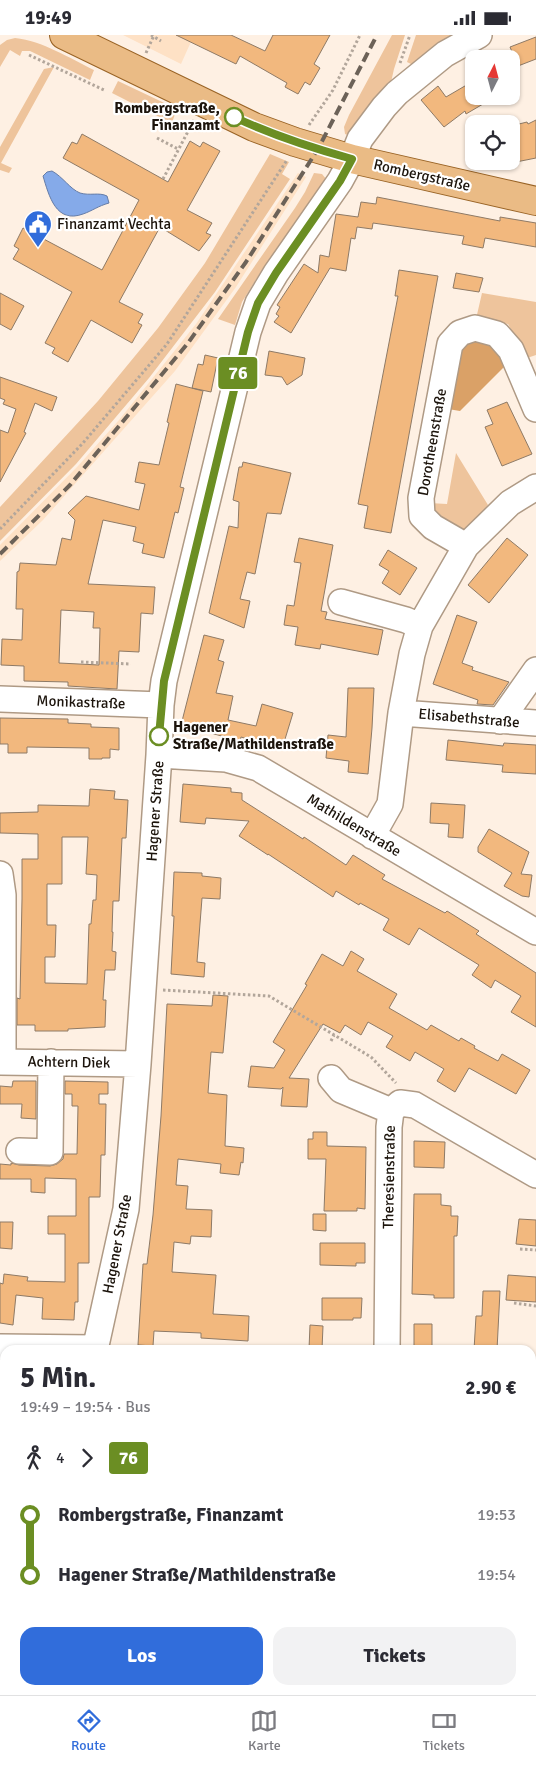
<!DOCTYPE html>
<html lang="de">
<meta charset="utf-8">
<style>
body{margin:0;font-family:Signika,sans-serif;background:#f2f2f3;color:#2b2b33;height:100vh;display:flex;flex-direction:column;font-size:19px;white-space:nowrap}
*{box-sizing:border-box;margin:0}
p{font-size:16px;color:#7c7c81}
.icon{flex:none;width:28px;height:28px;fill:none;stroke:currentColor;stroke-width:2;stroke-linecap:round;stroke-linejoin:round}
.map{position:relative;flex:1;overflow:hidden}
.sheet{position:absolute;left:0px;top:1310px;width:536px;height:350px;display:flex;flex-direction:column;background:#fff;border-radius:15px 15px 0 0;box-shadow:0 1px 4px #0004}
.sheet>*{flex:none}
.badge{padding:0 10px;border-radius:4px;font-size:18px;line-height:32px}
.needle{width:32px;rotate:6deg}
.buttons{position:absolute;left:465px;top:15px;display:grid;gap:10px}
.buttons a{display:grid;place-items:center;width:55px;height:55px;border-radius:10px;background:#fff;box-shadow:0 1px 4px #0004;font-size:25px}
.map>.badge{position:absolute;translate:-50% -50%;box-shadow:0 0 0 2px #fff}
.legs{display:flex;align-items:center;gap:8px;height:55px;padding:0 20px;font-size:16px}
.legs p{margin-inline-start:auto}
.head{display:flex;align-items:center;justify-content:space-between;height:85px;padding:0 20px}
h1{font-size:28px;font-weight:800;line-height:38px}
.action{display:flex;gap:10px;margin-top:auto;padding:10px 20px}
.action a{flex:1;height:58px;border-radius:15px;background:#316ddb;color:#fff;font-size:20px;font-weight:800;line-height:58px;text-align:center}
.action a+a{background:#f2f2f3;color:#2b2b33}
ul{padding:0 20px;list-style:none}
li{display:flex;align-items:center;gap:18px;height:60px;font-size:19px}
li i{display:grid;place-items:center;width:8px;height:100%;margin:0 6px;background:currentColor}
li i::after{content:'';width:12px;height:12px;margin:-6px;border:4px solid;border-radius:50%;background:#fff}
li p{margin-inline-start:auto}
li:first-child i{background:linear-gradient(#0000 50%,currentColor 0)}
li:last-child i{background:linear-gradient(currentColor 50%,#0000 0)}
.status{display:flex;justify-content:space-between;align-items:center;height:35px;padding:0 25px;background:#fff;direction:ltr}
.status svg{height:14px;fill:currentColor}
.menu{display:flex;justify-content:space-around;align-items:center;height:70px;border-top:1px solid #e1e1e2;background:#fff;font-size:14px;color:#7c7c81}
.menu a{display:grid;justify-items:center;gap:2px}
.menu .selected{color:#316ddb}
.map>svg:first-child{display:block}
.built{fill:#fee1c5}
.green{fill:#eec49c}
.forest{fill:#daa167}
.water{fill:#85aae9;stroke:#667da7}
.building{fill:#f2b87e;stroke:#8e7a66;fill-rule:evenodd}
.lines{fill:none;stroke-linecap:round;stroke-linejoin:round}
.minor-casing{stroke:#af9a85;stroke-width:28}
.major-casing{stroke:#996325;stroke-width:30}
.path{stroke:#b2a69b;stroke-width:3;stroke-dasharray:2.5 2.5;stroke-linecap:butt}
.minor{stroke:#fff;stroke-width:25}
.major{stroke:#eabb85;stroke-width:28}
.rail{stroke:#6c6258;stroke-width:4;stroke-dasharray:10 5;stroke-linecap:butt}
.line-1-casing{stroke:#fff;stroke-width:11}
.line-1{stroke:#6b8e23;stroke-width:8}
.stop-1-dot{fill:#fff;stroke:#6b8e23;stroke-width:2.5}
.labels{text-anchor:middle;stroke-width:4.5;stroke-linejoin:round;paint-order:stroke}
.stop-label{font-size:15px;font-weight:bold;fill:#1c140c;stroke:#fff;text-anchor:end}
.street-label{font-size:15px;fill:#1c140c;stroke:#fff}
.poi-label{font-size:15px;fill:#1c140c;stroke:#fff;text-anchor:start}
</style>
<div class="status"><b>19:49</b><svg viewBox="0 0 49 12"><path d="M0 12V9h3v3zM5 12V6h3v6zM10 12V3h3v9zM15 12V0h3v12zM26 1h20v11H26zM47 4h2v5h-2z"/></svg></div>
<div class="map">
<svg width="536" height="1660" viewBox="0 0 536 1660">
<rect width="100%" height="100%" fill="#fef0e3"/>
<path class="built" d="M123,0H194L181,29Z
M298,138L306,142L236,252L175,336L43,485L0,526V510L78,431L119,385L196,289Z"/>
<path class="green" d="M392,0H405L394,34L389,56L353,102L345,99L344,92L349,80Z
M416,0H453L415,31L407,27Z
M15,3C43,6 69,23 94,35L90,45L30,16H22L20,21L10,15L0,32V10L7,5Z
M54,32L1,128L12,133L9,138L0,135V112L44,34Z
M118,46L177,74L171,90L162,96L167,86L112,58Z
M270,119L289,127L282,139L290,144L215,257L149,343L76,429L0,506V472L98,366L158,293L205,228Z
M314,138L322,139L327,145L262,235L242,267L235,290L218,284L295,173L305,157Z
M482,258L536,267V320L527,323L508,289L476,284Z
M456,418L488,470L462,499L432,482L429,468L447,469Z"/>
<path class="forest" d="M482,306L498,315L504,332L460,376L448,374L459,321L466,308Z"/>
<path class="water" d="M52,136C63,142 70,154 80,158C90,161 99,157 107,161L109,168C98,171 92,176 83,179C56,189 49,161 43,141L47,137Z"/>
<path class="building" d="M176,0H231L265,16L273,0H330L314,29L320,33L310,50L305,47L298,59L285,52L287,48L240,21L236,29Z
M536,2V24L518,31L510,12Z
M470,48L474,54V61H478L483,69L466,79L465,76L444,92L421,65L438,51L446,62Z
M536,85V123L511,128V91L527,87L528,89Z
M82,99L168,147L190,106L200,112L203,107L220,116L187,175L212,188L206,198L211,200L199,216L160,192L119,267L143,279L138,288L142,290L132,308L91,285L68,327L52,318L55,313L45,308L72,257L13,224L19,214L14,211L23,193L102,235L139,165L63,123L72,107L77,109Z
M377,162L500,186V182L536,188V212L485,203L483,213L462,209L464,201L373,188L372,194L357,192L355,204L351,203L346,236L330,233L291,298L274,287L279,281L276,279L280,272L277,270L304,229L318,238L320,220L329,222L336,179L358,182L361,167L376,169Z
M399,235L438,241L391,498L364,493L368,471L358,469L398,261H395Z
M456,238L483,243L479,257L453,253Z
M0,258L24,271L11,295L0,289Z
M269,316L305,323L302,340L287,350L282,342L265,340Z
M205,320L218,323L211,357L192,353L198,329L203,330Z
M0,342L57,362L52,376L35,368L24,397L26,398L0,447V395L8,398L16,374L3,369L5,365L0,363Z
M176,349L203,356L180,452L184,453L178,478L175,477L164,523L142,518L144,509L133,506L136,492L103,485L88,549L155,552L153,579L141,578L139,617L119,616L117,654L68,651V647L24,646V631L1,630L2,604L22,605L23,574H16L17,537L19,536L20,528L56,530L62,503L71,505L75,485L68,478L86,461L139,475L145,449L135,447L139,427L159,430L169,388L167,387ZM61,575L94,577L93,593H100L99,630L59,628Z
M507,367L532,419L502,431L485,392L493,389L487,375Z
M243,427L291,438L281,479L267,478L255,539L247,537L240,564L250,566L244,593L209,578L229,491L238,493L239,467L233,465L239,432H242Z
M299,503L333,510L321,576L327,577L325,584L383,595L378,620L321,609L320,614L295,610L298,592L284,590L287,570L294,571L301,528L294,527Z
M507,503L528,520L489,568L468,550Z
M388,515L417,533L400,560L382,548L389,536L379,530Z
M457,580L477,587L462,628L473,632L472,635L509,647L493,670L477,669L478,665L433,649Z
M204,600L224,605L218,625L224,627L216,658L233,661L228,685L256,691L262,669L293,678L282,714L241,702L240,706L181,690Z
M348,653H374L372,693L368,739L348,737L349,726L326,723L328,700L346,702Z
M0,683L68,684V688L91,689V692L119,693V715L110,714V723H102V724H89V713L27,712V718H8V709H0Z
M448,705L503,711L504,708L536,710V739L502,737L503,730L446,725Z
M183,749L231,753V757L242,758V765L303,804L304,802L346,830L353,820L385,840L382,844L445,878L447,876L479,896L476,899L536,938V992L511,977L521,961L495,945L491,953L472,940L479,930L419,893L409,910L383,895L389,884L360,868L359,870L336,856L333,862L268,819V820L239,801L249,786L206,783L205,789L180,787Z
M90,754L115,756L114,764L128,765L126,803H122L119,866H113L112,897H113L112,916L116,917L115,935H105L103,965H106L105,992L68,994V996H35V990H17V963L20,964L22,864V824H38V799L0,798V778L38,777V770L89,771ZM62,802H88L86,839L97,840L96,865H93L91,889H89L87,949L45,948V922H55L56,890H47V849H62Z
M431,768L465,770L463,803L448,802L449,789L430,788Z
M489,794L529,817L521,839L532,840L529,862L522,861L504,851L512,838L478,817V812Z
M174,837L202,838V841L221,843L220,864L202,863L197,927L205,928L204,942L171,939L174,881H172Z
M351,916L364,924L357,936L397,959L389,973L427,995L431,990L459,1006L461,1003L475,1011L474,1013L498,1026L502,1019L530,1035L516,1059L469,1033L455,1057L437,1046L444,1034L415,1017L410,1026L386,1012L393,1001L368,987L361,1000L345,990L340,998L323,989L289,1043L309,1044L307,1072L281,1071L283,1052L281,1054L248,1052L251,1031L274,1033L285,1015L273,1007L307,950L305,949L322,919L343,931Z
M213,960L228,961L223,1018L211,1017L208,1058L227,1060L225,1111L244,1113L243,1128L241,1127L239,1140L220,1138L221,1129L178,1124L176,1150L188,1151L186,1174L212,1175L211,1202L191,1201L190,1209L174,1207L172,1237L216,1240L213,1279L249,1281L248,1306L201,1303V1298L154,1296L153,1311L138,1310L143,1229H147L153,1180L161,1081L167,969L212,971Z
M13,1046H36V1084L21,1083L22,1069H0V1051L12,1052Z
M65,1046L108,1047V1059H99V1069H106L105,1120H101L100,1162H89V1228H78V1267H75L74,1285L42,1284L43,1263L16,1260L13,1290L0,1288V1248L3,1249L4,1239L28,1242L27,1246L65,1247V1199H48V1181H76V1144L45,1143V1158L31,1157V1144H0V1129L11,1130V1128L19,1130L50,1131L57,1129L63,1124L64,1119H77L78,1071H72V1059H65Z
M313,1097H327V1111L366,1112L365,1174L357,1173V1176H324L326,1124H308V1104H313Z
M414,1106L445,1107L444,1133L414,1132Z
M414,1159H441V1170L451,1171V1181H458L457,1201H454V1263H434V1260L412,1259Z
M313,1179H326V1196L313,1195Z
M519,1184L536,1185V1211L516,1209Z
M0,1187H13L12,1214L0,1213Z
M320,1208H365V1228H356V1231L320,1230Z
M508,1240L536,1242V1267L506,1265Z
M483,1256H500L497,1315H474L476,1281H482Z
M322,1263H362L361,1283H353V1285H322Z
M414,1289H432V1312L414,1311Z
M310,1290L323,1291L322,1314H309Z"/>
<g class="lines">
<g class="minor-casing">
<path id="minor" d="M466,511L433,492L422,481L421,463L450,309L460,298L475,293L497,299L511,315L536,374
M341,567L406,585L420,591
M0,664L161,670
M401,678L536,688
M500,686L536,635
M159,720L226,724L258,733L536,897
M372,801L390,769L401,678L412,619L420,591L466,511L510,468L536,452
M0,839L3,860V1027
M0,1027L138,1029
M331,1043L341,1055L391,1076
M19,1116L50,1117L51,1027
M0,1312L95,1313
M95,1315L126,1174L138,1029L159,720L161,670L164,646L248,297L258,268L276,238L340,146L352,124L360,104L384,72L397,58L445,19L479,0
M387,1315L389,1092L391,1076L400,1068L415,1070L536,1140
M531,1417L536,1416
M0,1451L5,1450
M531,1596H536
M60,1660V1655
M439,1660L440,1655"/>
</g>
<g class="major-casing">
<path id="major" d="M64,0L254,92L295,107L352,124L536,166"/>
</g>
<path class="path" d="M151,0L161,6
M146,18L154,0
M29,20L104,55
M400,28L410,0
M309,90L333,55L360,0
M157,103L178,114
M163,144L194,85
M0,494L83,408L167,309L287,125
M81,627L131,629
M163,955L269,961L371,1022L396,1048
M331,1006L334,1000
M520,1214L536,1215
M514,1268L536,1271
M235,1655L248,1660L249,1655"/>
<use href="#minor" class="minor"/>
<use href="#major" class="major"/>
<path class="rail" d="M0,519L70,450L188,308L246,227L318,114L377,0"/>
</g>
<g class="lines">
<g class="line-1-casing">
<path id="line-1" d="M159,701L164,646L248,297L258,268L276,238L340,146L352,124C312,113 272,100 234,82"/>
</g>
<use href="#line-1" class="line-1"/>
</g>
<defs>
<g id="civic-pin" transform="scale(1.4375)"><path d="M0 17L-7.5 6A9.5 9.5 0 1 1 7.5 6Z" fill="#316ddb" stroke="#fff"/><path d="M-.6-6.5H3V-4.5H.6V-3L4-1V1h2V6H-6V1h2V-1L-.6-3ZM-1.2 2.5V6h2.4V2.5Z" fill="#fff"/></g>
</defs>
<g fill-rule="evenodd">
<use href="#civic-pin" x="38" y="189"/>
</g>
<g class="stop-1-dot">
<circle cx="234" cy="82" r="9"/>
<circle cx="159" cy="701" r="9"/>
</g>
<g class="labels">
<g class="stop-label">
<text x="220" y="78">Rombergstraße,<tspan x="220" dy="17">Finanzamt</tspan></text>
<text x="173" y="697" text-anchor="start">Hagener<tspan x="173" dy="17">Straße/Mathildenstraße</tspan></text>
</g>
<g class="street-label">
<text transform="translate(422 140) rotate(13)" y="5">Rombergstraße</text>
<text transform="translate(432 407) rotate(-80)" y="5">Dorotheenstraße</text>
<text transform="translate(81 667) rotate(2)" y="5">Monikastraße</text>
<text transform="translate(469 683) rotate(5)" y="5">Elisabethstraße</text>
<text transform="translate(155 776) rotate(-86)" y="5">Hagener Straße</text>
<text transform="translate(354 790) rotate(31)" y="5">Mathildenstraße</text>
<text transform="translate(69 1027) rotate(1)" y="5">Achtern Diek</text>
<text transform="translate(389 1142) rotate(-89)" y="5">Theresienstraße</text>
<text transform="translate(117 1209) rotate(-79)" y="5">Hagener Straße</text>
</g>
<g class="poi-label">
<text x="57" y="194">Finanzamt Vechta</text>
</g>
</g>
</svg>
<div class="buttons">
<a><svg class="needle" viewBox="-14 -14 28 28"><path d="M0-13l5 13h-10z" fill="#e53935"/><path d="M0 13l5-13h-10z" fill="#7c7c81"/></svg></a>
<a><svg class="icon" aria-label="locate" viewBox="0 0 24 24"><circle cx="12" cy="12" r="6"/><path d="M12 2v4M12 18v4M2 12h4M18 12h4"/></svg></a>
</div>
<b class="badge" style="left:238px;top:338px;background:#6b8e23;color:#fff">76</b>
<section class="sheet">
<div class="head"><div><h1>5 Min.</h1><p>19:49 – 19:54 · Bus</p></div><b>2.90 €</b></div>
<div class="legs"><svg class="icon" aria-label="walk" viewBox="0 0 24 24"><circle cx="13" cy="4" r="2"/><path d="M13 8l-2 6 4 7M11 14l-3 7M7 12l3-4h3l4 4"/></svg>4<svg class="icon" aria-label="forward" viewBox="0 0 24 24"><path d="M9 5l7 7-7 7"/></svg><b class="badge" style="background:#6b8e23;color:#fff">76</b></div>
<ul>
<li><i style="color:#6b8e23"></i><b>Rombergstraße, Finanzamt</b><p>19:53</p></li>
<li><i style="color:#6b8e23"></i><b>Hagener Straße/Mathildenstraße</b><p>19:54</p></li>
</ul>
<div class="action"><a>Los</a><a>Tickets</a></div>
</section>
</div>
<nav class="menu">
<a class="selected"><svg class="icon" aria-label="directions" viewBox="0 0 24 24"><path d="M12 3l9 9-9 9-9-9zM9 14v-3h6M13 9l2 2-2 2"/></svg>Route</a>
<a><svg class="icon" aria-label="map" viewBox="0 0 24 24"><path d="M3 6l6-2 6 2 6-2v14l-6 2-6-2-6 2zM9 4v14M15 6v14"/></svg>Karte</a>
<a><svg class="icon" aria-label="tickets" viewBox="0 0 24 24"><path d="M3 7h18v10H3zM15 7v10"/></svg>Tickets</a>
</nav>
